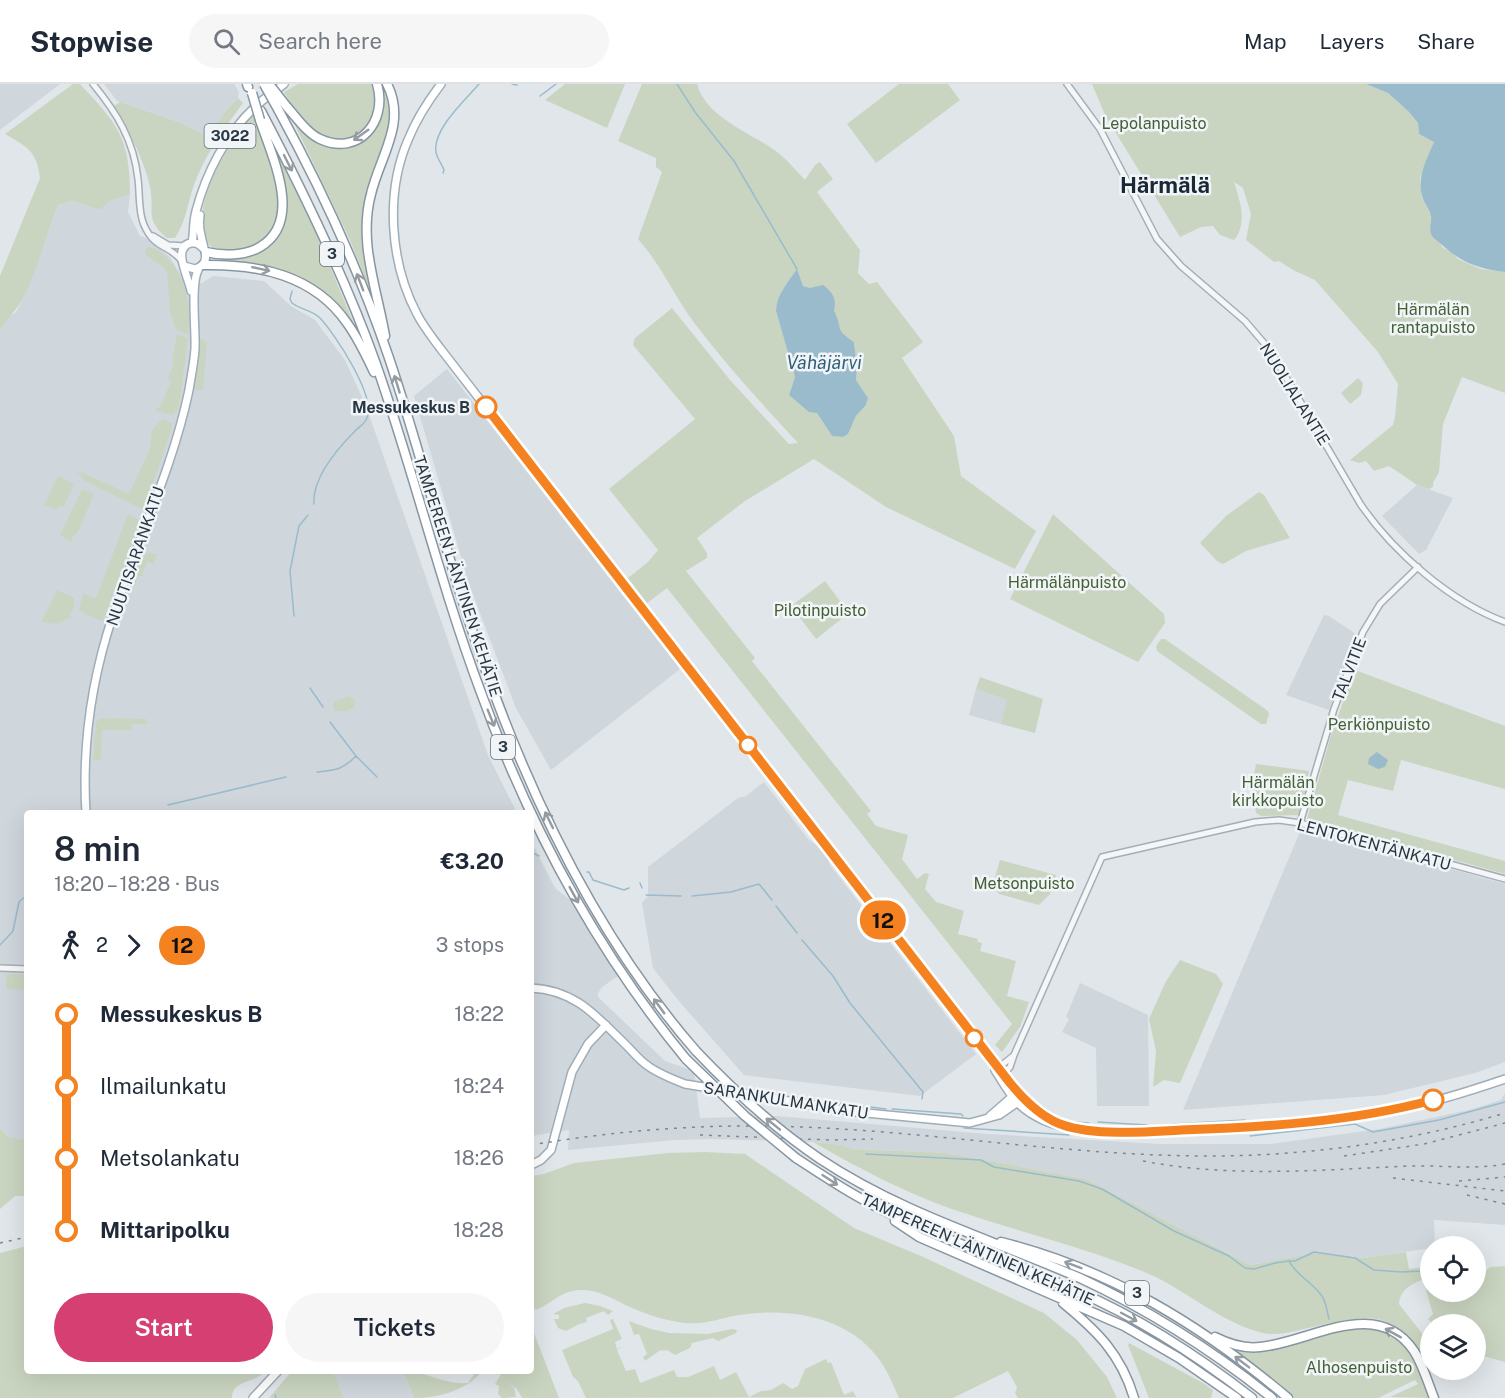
<!DOCTYPE html>
<meta charset="utf-8">
<style>
body{margin:0;font-family:"Public Sans",sans-serif;background:#f6f6f7;color:#1f2937;height:100vh;display:flex;flex-direction:column;font-size:22px;white-space:nowrap}
*{box-sizing:border-box;margin:0}
p{font-size:20px;color:#747a83}
.icon{flex:none;width:33px;height:33px;fill:none;stroke:currentColor;stroke-width:2;stroke-linecap:round;stroke-linejoin:round}
.map{position:relative;flex:1;overflow:hidden}
.sheet{position:absolute;left:24px;top:726px;width:510px;height:564px;display:flex;flex-direction:column;background:#fff;border-radius:6px;box-shadow:0 6px 24px #0002}
.sheet>*{flex:none}
.badge{padding:0 12px;border-radius:20px;font-size:21px;line-height:39px}
.buttons{position:absolute;left:1420px;top:1152px;display:grid;gap:12px}
.buttons a{display:grid;place-items:center;width:66px;height:66px;border-radius:50%;background:#fff;box-shadow:0 6px 24px #0002;font-size:30px}
.map>.badge{position:absolute;translate:-50% -50%;box-shadow:0 0 0 3px #fff}
.legs{display:flex;align-items:center;gap:9px;height:66px;padding:0 30px;font-size:20px}
.legs p{margin-inline-start:auto}
.overview{display:flex;align-items:center;justify-content:space-between;height:102px;padding:0 30px}
h1{font-size:33px;font-weight:600;line-height:45px}
.primary-button{display:flex;gap:12px;margin-top:auto;padding:12px 30px}
.primary-button a{flex:1;height:69px;border-radius:36px;background:#d63f71;color:#fff;font-size:24px;font-weight:600;line-height:69px;text-align:center}
.primary-button a+a{background:#f6f6f7;color:#1f2937}
ul{padding:0 30px;list-style:none}
li{display:flex;align-items:center;gap:21px;height:72px;font-size:22px}
li i{display:grid;place-items:center;width:9px;height:100%;margin:0 8px;background:currentColor}
li i::after{content:'';width:15px;height:15px;margin:-8px;border:4px solid;border-radius:50%;background:#fff}
li p{margin-inline-start:auto}
li:first-child i{background:linear-gradient(#0000 50%,currentColor 0)}
li:last-child i{background:linear-gradient(currentColor 50%,#0000 0)}
header{display:flex;align-items:center;gap:36px;box-sizing:border-box;height:84px;padding:0 30px;background:#fff;border-bottom:2px solid #e0e1e3}
header strong{font-size:28px}
nav{display:flex;gap:33px;margin-inline-start:auto;font-size:21px}
.search{width:420px;height:54px;background:#f6f6f7;display:flex;align-items:center;gap:15px;box-sizing:border-box;padding:0 21px;border-radius:33px;color:#747a83;font-size:22px}
.map>svg:first-child{display:block}
.built{fill:#cfd6dc}
.green{fill:#cad5c1;fill-rule:evenodd}
.water{fill:#9abbcc}
.lines{fill:none;stroke-linecap:round;stroke-linejoin:round}
.stream{stroke:#9abbcc;stroke-width:1.5}
.minor-casing{stroke:#a6aeb5;stroke-width:8}
.major-casing{stroke:#9fadb7;stroke-width:10}
.highway-casing{stroke:#8796a2;stroke-width:11}
.minor{stroke:#f4f6f8;stroke-width:5}
.major{stroke:#fff;stroke-width:7}
.highway{stroke:#fff;stroke-width:8}
.rail{stroke:#798995;stroke-width:1.5;stroke-dasharray:3 6;stroke-linecap:butt}
.highway-bridge-casing{stroke:#8796a2;stroke-width:11;stroke-linecap:butt}
.highway-bridge{stroke:#fff;stroke-width:8}
.oneway{stroke:#949ba1}
.line-1-casing{stroke:#fff;stroke-width:14}
.line-1{stroke:#f58220;stroke-width:9}
.stop-1-dot{fill:#fff;stroke:#f58220;stroke-width:3}
.labels{text-anchor:middle;stroke-width:5;stroke-linejoin:round;paint-order:stroke}
.shield{fill:#f1f5f8;stroke:#647079;stroke-width:1.5}
.shield-label{font-size:15px;font-weight:bold;fill:#283743}
.park-label{font-size:16px;fill:#446035;stroke:#f1f5f8}
.street-label{font-size:16px;fill:#283743;stroke:#f1f5f8}
.stop-label{font-size:16px;font-weight:bold;fill:#283743;stroke:#f1f5f8;text-anchor:end}
.water-label{font-size:18px;font-style:italic;fill:#305e79;stroke:#f1f5f8}
.district-label{font-size:22px;font-weight:bold;fill:#1a2734;stroke:#f1f5f8}
</style>
<header>
<strong>Stopwise</strong>
<div class="search"><svg class="icon" aria-label="search" viewBox="0 0 24 24"><circle cx="10" cy="10" r="6"/><path d="M15 15l6 6"/></svg>Search here</div>
<nav><a>Map</a><a>Layers</a><a>Share</a></nav>
</header>
<div class="map">
<svg width="1505" height="1314" viewBox="0 0 1505 1314">
<rect width="100%" height="100%" fill="#e1e6ea"/>
<path class="built" d="M0,0H60L0,46Z
M104,0H234L239,8L238,14L227,25L210,54L176,37L117,17Z
M130,110L128,128L140,152L146,154L170,173L183,195L202,199L213,192L264,197L291,222L315,236L345,276L366,322L488,671L517,729H27V1056L9,1053L0,1044V247L6,235L16,228L25,211L58,121L72,117L100,126L110,117Z
M447,285L680,585L551,686L516,624L469,500L414,312Z
M1417,401L1453,414L1426,466L1419,470L1382,432Z
M1324,531L1329,532L1356,550L1345,585L1329,626L1286,611Z
M976,605L1008,616L1001,640L969,631Z
M764,698L808,755L826,768L830,781L976,970L920,1012L744,991L678,916L653,884L642,819L648,812V783L738,714L746,712Z
M1302,743L1505,800V978L1475,989L1384,1011L1183,1026Z
M531,757L555,804L569,815L618,892L602,903L598,909V913L665,977L694,987L700,1034L777,1032L987,1050L1160,1060H1271L1379,1045L1469,1026L1501,1016L1505,1009V1141L1434,1136L1435,1162H1431V1164L1364,1174L1320,1168L1250,1181L1086,1095L946,1069L852,1065L843,1061L813,1058L711,1055L675,1056L568,1066L569,1046L531,1052Z
M1080,899L1148,931L1149,1022H1097L1096,964L1062,948L1069,935L1066,933Z
M333,1287H403L414,1314H344Z"/>
<path class="green" d="M73,0H80C117,40 130,53 130,110L110,117L100,126L72,117L58,121C46,151 38,184 24,213C17,226 7,234 0,247V192L40,94C37,67 27,63 5,50Z
M298,0H372C389,36 350,70 315,48C301,39 292,22 284,8Z
M379,0H384L388,11L391,32L388,49L366,112L362,142L364,174L378,227L350,156L293,37C303,46 314,56 327,61C350,70 379,51 384,27C385,20 382,7 379,0Z
M565,0H625L607,44L545,16Z
M642,0H697C708,37 755,49 782,72C790,79 797,88 805,96L815,81L820,78L833,95L817,108L860,166L858,189L869,200L877,198L923,258L902,274L954,352L961,392L1036,447L1015,485L886,423L814,375L745,417L697,454L707,469V474L686,487L755,574L752,577L871,727L867,730L876,742L908,751L902,775L917,795L925,789L929,790L925,805L936,818L964,827L958,850L978,855L977,858L982,859L980,867L1016,877L1007,912L1029,918L1020,943L1002,968L995,961L1012,940L667,504L647,519L628,494L648,478L658,466L609,405L695,335L633,261L635,254L672,224L730,296L789,360L798,359C763,321 727,282 695,240C674,212 662,182 638,155L662,88L656,83V74L618,57ZM797,186L803,202L810,204L835,220L834,227C837,234 837,242 840,248C843,253 850,255 854,258L857,284L856,296L868,314L866,321L856,332L848,350L843,353L832,352L817,329L789,311L795,293L776,227C776,211 788,197 797,186Z
M899,0H948L960,16L876,79L847,40Z
M1092,0H1366L1388,9L1409,28L1418,39L1419,50L1435,58L1420,94L1422,114L1431,131L1440,158L1443,164L1451,167L1458,175L1481,185L1505,188V309L1462,293L1443,340L1439,388L1433,399V403L1429,405L1417,401L1389,382L1374,387L1366,377L1359,379L1350,376L1393,341L1395,333L1398,300L1378,268L1315,196L1293,186L1279,177L1274,178L1246,156L1251,130L1243,104L1234,98C1240,117 1248,139 1234,156L1220,151L1213,142L1201,143L1180,153L1106,33Z
M238,14L243,19C224,45 205,70 194,101C187,120 187,136 175,154H167C144,135 155,128 150,103C146,81 127,41 114,22L120,18L176,37L209,53L227,25Z
M253,31C267,63 303,149 251,164C239,167 225,166 214,165C179,137 229,55 253,31Z
M269,53L314,144L356,245C322,196 285,185 229,177V173L258,168L283,137Z
M147,163C170,165 185,197 188,217C190,228 189,240 188,251L176,245L170,227L167,188C162,179 151,178 145,169Z
M177,250L188,255L180,316L178,326L172,331L156,327L155,324H160L171,297L168,295L174,279L172,278Z
M200,255L207,258L203,306H195L194,301Z
M1358,294L1363,299L1361,311L1350,320L1341,309Z
M162,335L172,339V344L144,426L85,397L76,386L129,410L150,365L152,346Z
M58,392L74,400L64,422H60L56,426L44,421Z
M82,405L94,410L78,448L73,452L71,458L60,451Z
M1259,408L1264,411L1290,454L1246,467L1223,480L1217,477L1200,459L1226,432Z
M128,430L139,436L140,438L103,537L85,530L79,525L83,510L96,514Z
M1053,430L1164,530L1165,539L1138,578L1010,515Z
M147,469L157,470L154,480L147,478L142,492H138L135,502L131,501C131,491 136,474 147,469Z
M825,497L849,529L816,555L791,522Z
M57,506L74,514V523L70,530L71,533L57,540L41,538Z
M1161,555H1165L1268,627L1269,630L1266,640H1261L1157,567L1156,562Z
M1355,586L1505,642V705L1401,676L1393,707L1348,696L1338,731L1505,777V790L1307,735L1332,648Z
M980,593L1043,615L1035,649L1001,640L1007,616L976,605Z
M349,612L354,615L355,623L346,627H334L333,618Z
M109,634L146,635L148,640H132V646H102L101,675L93,677L96,638L99,635Z
M1256,680L1309,687L1301,727L1298,731L1261,732L1256,729L1252,702Z
M1000,776L1056,791L1050,810L1039,821L999,810L993,800Z
M1180,876L1216,890L1223,900L1180,999L1164,996L1153,1003L1156,967L1149,935L1165,899Z
M6,890L27,891V906L6,905Z
M0,1044L9,1053L27,1056V1112H15L0,1125Z
M813,1058L843,1061L852,1065L946,1069L1086,1095L1250,1181L1320,1168L1364,1174L1406,1168L1409,1185L1431,1182V1193C1416,1198 1400,1203 1399,1220L1431,1261V1285L1428,1286C1395,1218 1367,1232 1304,1245C1292,1248 1275,1252 1263,1249C1218,1238 1185,1204 1142,1187C1086,1164 1027,1150 970,1131C915,1114 863,1087 813,1058Z
M705,1068L745,1070L854,1144L921,1172L1044,1229L1077,1256L1107,1293L1117,1314H1018L1015,1309L1017,1303L1008,1287L953,1314H899C894,1303 889,1291 883,1281C853,1233 791,1223 739,1231C721,1234 704,1241 685,1239C667,1237 648,1231 632,1224C612,1215 595,1202 572,1207C558,1210 548,1222 535,1226L531,1212V1092L544,1090L574,1079L668,1069Z
M27,1162V1287H262V1290C252,1299 232,1297 232,1314H0V1169Z
M1505,1182V1278L1476,1270V1240H1433L1428,1235L1433,1230L1426,1206L1430,1202L1431,1208H1476V1192H1480L1490,1183Z
M585,1219L600,1222L613,1227L608,1231L604,1227L586,1234L587,1238L579,1240L566,1247L558,1244L554,1235H551H559V1231L553,1230L564,1224Z
M613,1235L622,1255L615,1258L617,1265L625,1262L617,1266L626,1287L635,1285L640,1299L674,1286L677,1293H688L714,1282L720,1296L736,1288L749,1313L761,1307L771,1306L783,1299L792,1305L798,1302L805,1285L826,1275L828,1279L831,1278L844,1311L853,1307L856,1313L586,1314L578,1297L573,1293L562,1266L613,1245L610,1236Z
M629,1237L651,1245L669,1249L708,1250L732,1245L737,1246L736,1249L718,1257L713,1254L692,1259L690,1264L675,1271L667,1266L659,1267L645,1277L643,1273L647,1270L639,1250L634,1251Z
M1349,1243C1357,1243 1366,1243 1373,1244C1409,1250 1419,1285 1430,1314L1390,1313L1418,1300L1415,1296L1378,1314H1295L1227,1261L1245,1266Z
M534,1249L559,1314H522C519,1308 516,1302 509,1300L514,1303L516,1313L502,1314L498,1310L499,1302L495,1300L503,1287H531V1252Z
M1129,1259L1203,1299L1213,1306L1211,1314H1149L1128,1261Z
M292,1287H333L344,1314H269Z
M403,1287C424,1287 445,1301 468,1299L476,1287H482C467,1307 437,1314 414,1314Z"/>
<path class="water" d="M1366,0H1505V188C1477,185 1459,177 1440,159C1437,156 1433,155 1431,150C1429,144 1432,137 1431,132C1430,126 1425,121 1423,115C1416,94 1426,77 1434,58L1419,50L1418,39L1409,28L1388,9Z
M797,185L803,202L810,204L823,201C833,208 837,216 834,227C844,246 833,244 854,258L857,284L856,296L868,314L866,321L856,332L848,350L843,353L832,352L817,329L809,328L789,311L795,293L776,227C776,211 788,198 797,185Z
M1377,668L1388,676L1385,683L1378,685L1368,680L1369,674Z"/>
<g class="lines">
<path class="stream" d="M512,0L517,1
M677,0L695,28L734,77L797,185
M540,12L556,0
M443,89L444,86C442,80 437,75 436,68C432,46 466,15 479,0
M292,207L290,215L292,219C301,226 312,226 320,234C335,250 379,316 366,336C364,340 359,343 356,346C338,364 312,394 314,420
M294,532L290,487L299,442L308,431
M310,604L323,623
M330,638L356,672L377,693
M317,688C336,686 342,686 356,672
M168,721L286,693
M531,768L539,772
M587,788H589L593,796L624,806L629,804
M640,799L642,804
M646,811L681,812
M692,812L731,808L759,800L772,816
M776,822L797,849
M802,856L833,892L850,919L923,1008L922,1015
M0,861L13,847L19,818L27,811
M749,1005L772,1008
M831,1018L886,1025
M892,1025L961,1030L963,1032
M1074,1038L1089,1039
M1098,1038L1147,1041
M1173,1040L1245,1036
M964,1044L1069,1051
M1250,1052L1355,1040L1373,1048L1439,1036L1505,1018
M866,1070L981,1076L994,1083L1079,1097L1102,1105L1174,1147L1229,1172L1245,1184L1254,1185L1275,1179L1289,1177C1296,1191 1312,1198 1322,1212C1326,1218 1327,1227 1329,1235
M1289,1177H1295L1314,1168L1355,1174L1374,1186L1402,1188L1422,1187
M275,1311L276,1314"/>
<g class="minor-casing">
<path id="minor" d="M93,0C117,29 134,57 138,95C140,110 138,128 144,141C155,166 168,160 181,176
M1067,0L1100,45L1157,155L1181,182L1245,237L1270,266L1361,421C1394,469 1451,518 1505,538
M153,152L168,161L185,162
M1300,739L1334,625L1363,548L1380,520L1418,483
M0,884L27,885
M997,985L1013,972
M1001,993L1010,983L1014,971L1102,773L1255,738L1279,736L1300,739L1505,795"/>
</g>
<g class="major-casing">
<path id="major" d="M441,0C428,17 416,36 408,56C385,109 390,179 417,230C423,242 432,253 440,264L1010,999L1022,1014L1060,1040
M192,159C194,149 193,137 196,127C206,89 226,50 255,23C264,14 274,8 284,0
M184,182L195,185C213,179 203,165 201,151C199,144 199,138 200,131
M191,207C189,194 171,163 191,159C197,158 200,161 204,165
M86,729C82,663 92,594 113,531C138,456 173,383 189,306C191,293 194,279 195,265C196,246 190,198 199,184
M531,904C576,906 597,933 627,962C634,969 640,977 648,982C659,990 672,995 685,1000L856,1028L970,1039L999,1031L1018,1018
M995,986C1011,1011 1016,1024 1045,1037C1081,1052 1142,1048 1181,1046C1253,1043 1324,1039 1395,1026C1432,1019 1470,1007 1505,995
M990,1032L1013,1012
M531,1081L541,1076L551,1066L572,988L588,960L606,941
M253,1314L278,1287"/>
</g>
<g class="highway-casing">
<path id="highway" d="M247,0L248,3
M287,23C297,34 307,49 320,55C359,73 388,37 377,0
M261,27C304,109 345,193 376,280C414,388 440,499 480,606C528,739 596,866 686,975
M279,27C322,106 360,188 389,274C420,366 443,460 474,552C523,699 594,850 696,967
M206,168C222,172 245,172 260,163C304,137 272,73 260,36
M203,181C259,180 314,191 347,239C358,254 366,271 374,288
M385,252C377,205 358,158 371,110C380,72 407,39 387,0
M796,1074C828,1095 860,1116 895,1132C954,1160 1017,1180 1077,1207C1139,1234 1198,1272 1252,1314
M820,1075C903,1130 991,1155 1080,1194C1149,1226 1212,1266 1272,1314
M895,1137L919,1153L1124,1242L1179,1274L1237,1314
M1001,1158C1112,1186 1201,1241 1288,1314
M1063,1219C1097,1247 1121,1270 1134,1314
M1215,1253C1229,1260 1244,1265 1260,1263C1309,1259 1376,1211 1414,1267C1423,1281 1428,1299 1434,1314"/>
</g>
<use href="#minor" class="minor"/>
<use href="#major" class="major"/>
<use href="#highway" class="highway"/>
<path class="rail" d="M700,1051L830,1056L873,1055
M531,1061C609,1048 687,1041 766,1042C914,1044 1061,1072 1209,1072C1308,1072 1409,1058 1505,1029
M1344,1072L1424,1060L1505,1039
M1143,1077C1231,1094 1320,1086 1409,1082C1441,1081 1473,1086 1505,1080
M1393,1094L1505,1107
M1459,1097L1505,1093
M1467,1111L1505,1120
M0,1159L27,1153"/>
<g class="highway-bridge-casing">
<path id="highway-bridge" d="M264,0L279,27
M269,0L287,23
M252,9L260,36
M696,967C734,1007 774,1044 820,1075
M686,975L745,1032L796,1074"/>
</g>
<use href="#highway-bridge" class="highway-bridge"/>
</g>
<defs><path id="oneway-shaft" d="M-6 0H5M1.5-3L5.5 0L1.5 3" fill="none" stroke-width="1.6" stroke-linecap="round" stroke-linejoin="round" transform="scale(1.5)"/></defs>
<g class="oneway">
<use href="#oneway-shaft" transform="translate(361 51) rotate(145)"/>
<use href="#oneway-shaft" transform="translate(288 79) rotate(63)"/>
<use href="#oneway-shaft" transform="translate(261 185) rotate(12)"/>
<use href="#oneway-shaft" transform="translate(360 198) rotate(-111)"/>
<use href="#oneway-shaft" transform="translate(397 300) rotate(-107)"/>
<use href="#oneway-shaft" transform="translate(491 634) rotate(68)"/>
<use href="#oneway-shaft" transform="translate(549 736) rotate(-116)"/>
<use href="#oneway-shaft" transform="translate(574 811) rotate(61)"/>
<use href="#oneway-shaft" transform="translate(659 922) rotate(-126)"/>
<use href="#oneway-shaft" transform="translate(773 1040) rotate(-141)"/>
<use href="#oneway-shaft" transform="translate(830 1096) rotate(33)"/>
<use href="#oneway-shaft" transform="translate(1073 1181) rotate(-159)"/>
<use href="#oneway-shaft" transform="translate(1129 1233) rotate(28)"/>
<use href="#oneway-shaft" transform="translate(1393 1249) rotate(-151)"/>
<use href="#oneway-shaft" transform="translate(1242 1278) rotate(-143)"/>
</g>
<g class="lines">
<g class="line-1-casing">
<path id="line-1" d="M486,323L1010,999C1024,1016 1042,1034 1063,1041C1095,1052 1147,1048 1181,1046C1265,1043 1351,1038 1433,1016"/>
</g>
<use href="#line-1" class="line-1"/>
</g>
<g class="stop-1-dot">
<circle cx="486" cy="323" r="10"/>
<circle cx="748" cy="661" r="8"/>
<circle cx="974" cy="954" r="8"/>
<circle cx="1433" cy="1016" r="10"/>
</g>
<g class="labels">
<g class="shield">
<rect x="204.5" y="40" width="51" height="24" rx="4.5"/>
<rect x="320" y="158" width="24" height="24" rx="4.5"/>
<rect x="491" y="651" width="24" height="24" rx="4.5"/>
<rect x="1125" y="1197" width="24" height="24" rx="4.5"/>
</g>
<g class="shield-label">
<text x="230" y="57">3022</text>
<text x="332" y="175">3</text>
<text x="503" y="668">3</text>
<text x="1137" y="1214">3</text>
</g>
<g class="park-label">
<text x="1154" y="45">Lepolanpuisto</text>
<text x="1433" y="231">Härmälän<tspan x="1433" dy="18">rantapuisto</tspan></text>
<text x="1067" y="504">Härmälänpuisto</text>
<text x="820" y="532">Pilotinpuisto</text>
<text x="1379" y="646">Perkiönpuisto</text>
<text x="1278" y="704">Härmälän<tspan x="1278" dy="18">kirkkopuisto</tspan></text>
<text x="1024" y="805">Metsonpuisto</text>
<text x="1359" y="1289">Alhosenpuisto</text>
</g>
<g class="street-label">
<text transform="translate(1295 310) rotate(58)" y="6">NUOLIALANTIE</text>
<text transform="translate(135 472) rotate(-71)" y="6">NUUTISARANKATU</text>
<text transform="translate(458 492) rotate(72)" y="6">TAMPEREEN LÄNTINEN KEHÄTIE</text>
<text transform="translate(1349 585) rotate(-69)" y="6">TALVITIE</text>
<text transform="translate(1374 760) rotate(15)" y="6">LENTOKENTÄNKATU</text>
<text transform="translate(786 1016) rotate(9)" y="6">SARANKULMANKATU</text>
<text transform="translate(978 1165) rotate(24)" y="6">TAMPEREEN LÄNTINEN KEHÄTIE</text>
</g>
<g class="stop-label">
<text x="470" y="329">Messukeskus B</text>
</g>
<g class="water-label">
<text x="824" y="285">Vähäjärvi</text>
</g>
<g class="district-label">
<text x="1165" y="109">Härmälä</text>
</g>
</g>
</svg>
<div class="buttons">
<a><svg class="icon" aria-label="locate" viewBox="0 0 24 24"><circle cx="12" cy="12" r="6"/><path d="M12 2v4M12 18v4M2 12h4M18 12h4"/></svg></a>
<a><svg class="icon" aria-label="layers" viewBox="0 0 24 24"><path d="M12 4l9 5-9 5-9-5zM3 14l9 5 9-5"/></svg></a>
</div>
<b class="badge" style="left:883px;top:836px;background:#f58220;color:#111">12</b>
<section class="sheet">
<div class="overview"><div><h1>8 min</h1><p>18:20 – 18:28 · Bus</p></div><b>€3.20</b></div>
<div class="legs"><svg class="icon" aria-label="walk" viewBox="0 0 24 24"><circle cx="13" cy="4" r="2"/><path d="M13 8l-2 6 4 7M11 14l-3 7M7 12l3-4h3l4 4"/></svg>2<svg class="icon" aria-label="forward" viewBox="0 0 24 24"><path d="M9 5l7 7-7 7"/></svg><b class="badge" style="background:#f58220;color:#111">12</b><p>3 stops</p></div>
<ul>
<li><i style="color:#f58220"></i><b>Messukeskus B</b><p>18:22</p></li>
<li><i style="color:#f58220"></i><span>Ilmailunkatu</span><p>18:24</p></li>
<li><i style="color:#f58220"></i><span>Metsolankatu</span><p>18:26</p></li>
<li><i style="color:#f58220"></i><b>Mittaripolku</b><p>18:28</p></li>
</ul>
<div class="primary-button"><a>Start</a><a>Tickets</a></div>
</section>
</div>
